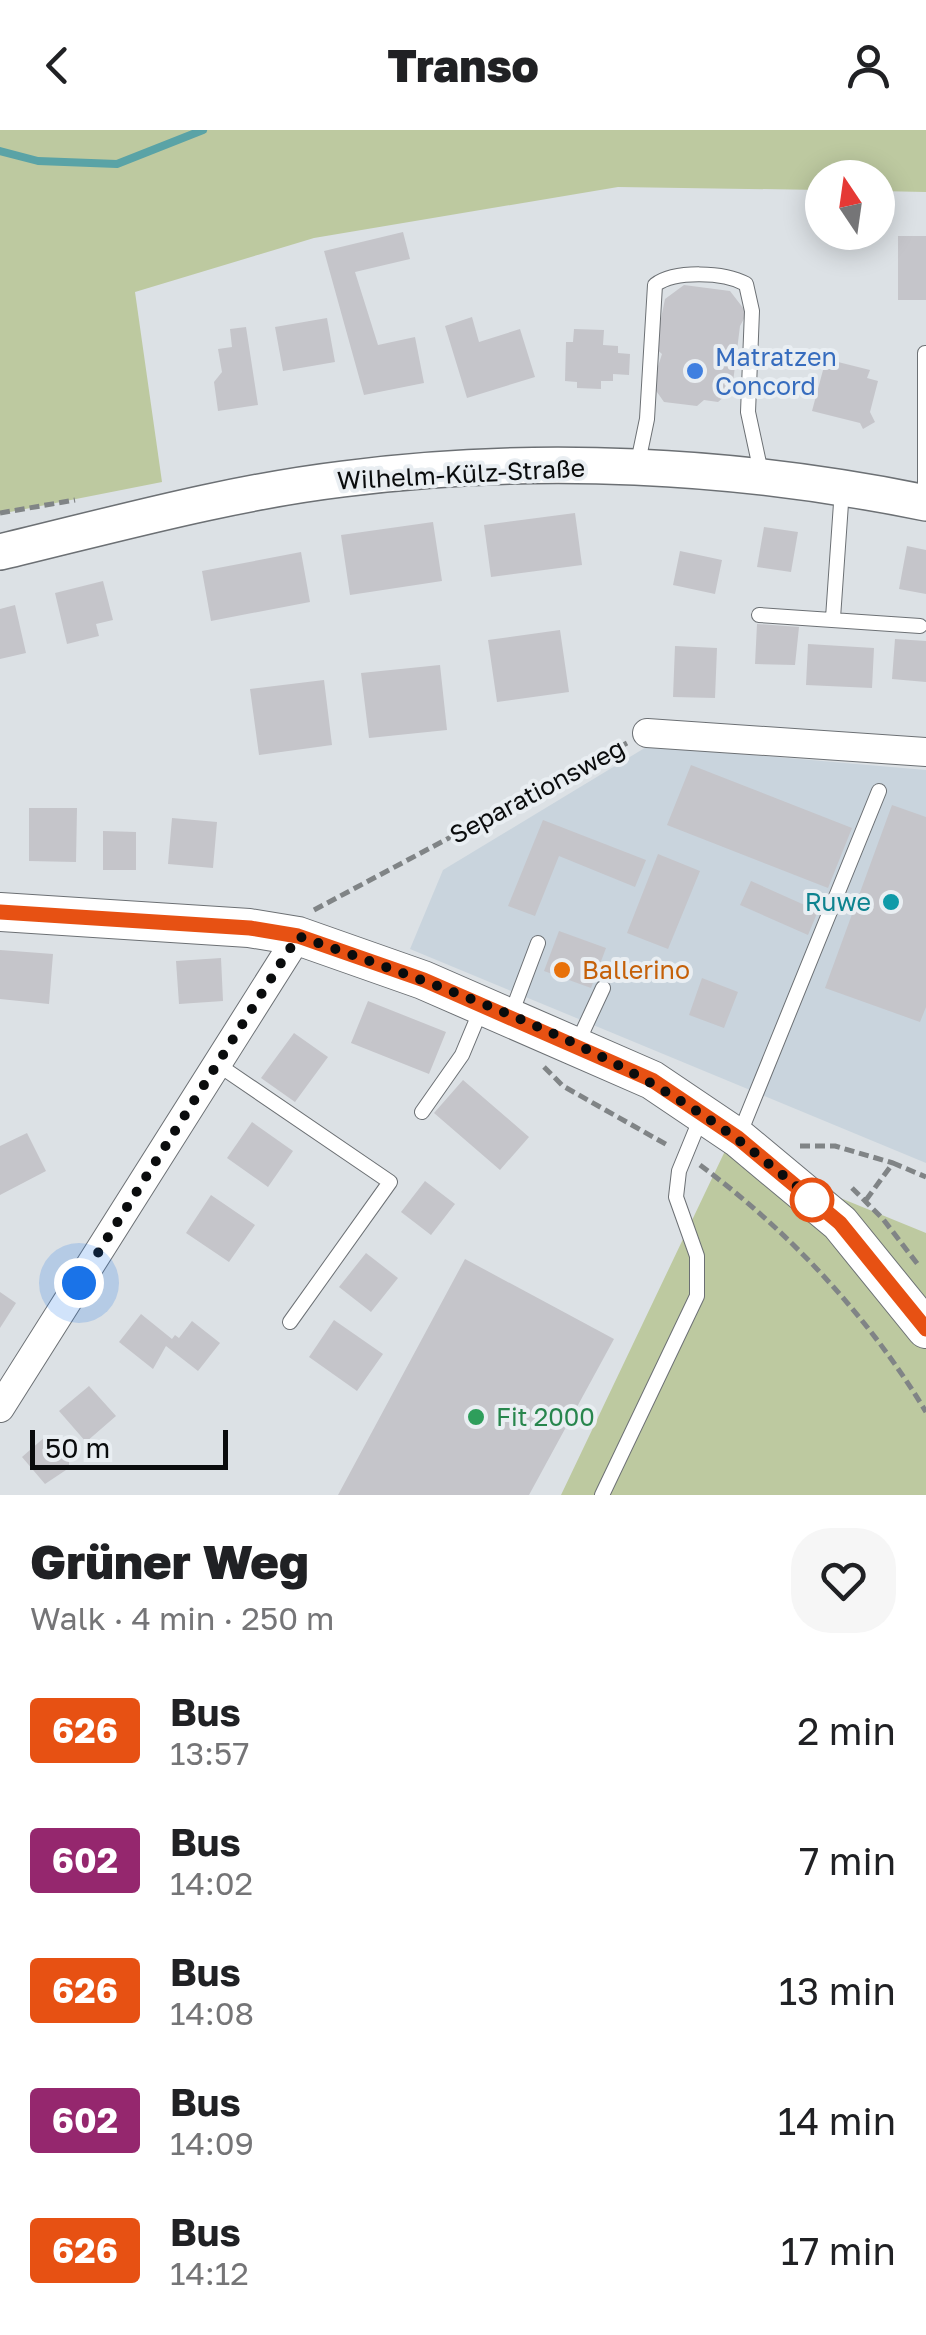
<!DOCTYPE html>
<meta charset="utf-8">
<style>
body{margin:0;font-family:"Golos Text",sans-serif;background:#f6f6f6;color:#202124;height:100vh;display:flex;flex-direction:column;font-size:38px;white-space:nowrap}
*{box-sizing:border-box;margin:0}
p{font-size:32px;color:#757577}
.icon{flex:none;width:55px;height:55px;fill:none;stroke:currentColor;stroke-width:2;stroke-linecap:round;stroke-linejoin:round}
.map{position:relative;height:1365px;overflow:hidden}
.details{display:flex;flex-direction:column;background:#fff;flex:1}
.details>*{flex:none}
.badge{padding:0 20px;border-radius:8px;font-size:35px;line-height:65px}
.needle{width:65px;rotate:347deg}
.fabs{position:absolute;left:805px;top:30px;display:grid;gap:20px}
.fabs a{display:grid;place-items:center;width:90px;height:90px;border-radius:50%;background:#fff;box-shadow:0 5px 25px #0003;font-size:50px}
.scale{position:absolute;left:30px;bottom:25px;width:198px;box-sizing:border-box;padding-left:10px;border:5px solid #0a0c0d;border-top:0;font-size:28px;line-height:35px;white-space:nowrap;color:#0a0c0d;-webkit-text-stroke:8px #e9eef2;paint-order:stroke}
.you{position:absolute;width:50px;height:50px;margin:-25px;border:8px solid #fff;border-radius:50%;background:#1a73e8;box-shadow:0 0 0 15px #1a73e833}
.map>.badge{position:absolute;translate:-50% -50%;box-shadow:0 0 0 5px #fff}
.round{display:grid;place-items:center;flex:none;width:105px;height:105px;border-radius:40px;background:#f6f6f6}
.head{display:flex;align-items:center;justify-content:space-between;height:170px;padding:0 30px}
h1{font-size:48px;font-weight:800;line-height:75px}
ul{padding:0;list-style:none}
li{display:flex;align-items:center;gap:30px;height:130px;padding:0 30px}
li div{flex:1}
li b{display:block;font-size:38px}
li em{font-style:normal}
li .badge{min-width:110px;font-weight:700;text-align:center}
header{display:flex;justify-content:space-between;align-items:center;height:130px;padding:0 30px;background:#fff;font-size:45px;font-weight:800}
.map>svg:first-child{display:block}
.built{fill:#c9d4dd}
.green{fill:#bdc9a0}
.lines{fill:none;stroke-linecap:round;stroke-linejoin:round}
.stream{stroke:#5aa3a6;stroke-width:8}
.building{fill:#c5c5ca}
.service-casing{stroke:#6c7074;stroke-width:16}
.minor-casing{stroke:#6c7074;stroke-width:30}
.tertiary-casing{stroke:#6c7074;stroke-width:38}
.secondary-casing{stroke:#6c7074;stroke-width:40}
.path{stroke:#808486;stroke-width:5;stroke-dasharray:10 5;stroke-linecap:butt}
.service{stroke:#fff;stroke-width:14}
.minor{stroke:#fff;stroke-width:28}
.tertiary{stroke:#fff;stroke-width:35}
.secondary{stroke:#fff;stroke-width:38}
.line-casing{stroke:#fff;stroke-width:22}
.line{stroke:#e75113;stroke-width:15}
.walk{stroke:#0a0c0d;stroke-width:10;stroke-dasharray:0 18}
.shop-dot{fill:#3f7fe0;stroke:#e9eef2;stroke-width:4}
.culture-dot{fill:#0f9aa8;stroke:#e9eef2;stroke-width:4}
.food-dot{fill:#e8710a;stroke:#e9eef2;stroke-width:4}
.stop-dot{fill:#fff;stroke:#e75113;stroke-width:5}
.leisure-dot{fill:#2e9e5b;stroke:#e9eef2;stroke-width:4}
.labels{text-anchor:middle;stroke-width:8;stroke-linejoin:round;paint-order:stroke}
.shop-label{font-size:25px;fill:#366cbe;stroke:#e9eef2;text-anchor:start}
.street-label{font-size:25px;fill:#0a0c0d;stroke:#e9eef2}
.culture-label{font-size:25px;fill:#0d838f;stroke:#e9eef2;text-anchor:end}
.food-label{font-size:25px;fill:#c56008;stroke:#e9eef2;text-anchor:start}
.leisure-label{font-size:25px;fill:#27864d;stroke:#e9eef2;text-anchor:start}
</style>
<header><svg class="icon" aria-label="back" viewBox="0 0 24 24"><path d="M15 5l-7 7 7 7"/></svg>Transo<svg class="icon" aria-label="person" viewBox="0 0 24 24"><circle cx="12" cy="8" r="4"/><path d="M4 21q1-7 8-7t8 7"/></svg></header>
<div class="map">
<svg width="926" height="1365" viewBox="0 0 926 1365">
<rect width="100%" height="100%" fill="#dce1e5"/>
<path class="built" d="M648,616L926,640V1033L410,819L443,740Z"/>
<path class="green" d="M0,0H926V62L878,61V48H822V60L618,57L314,108L135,162L162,352L0,384Z
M725,1021L926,1103V1365H561Z"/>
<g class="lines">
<path class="stream" d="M0,21L38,31L117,34L203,0"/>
</g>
<path class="building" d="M403,102L410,129L355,142L378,215L415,207L424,253L364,265L324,121Z
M898,106H926V170H898Z
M684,155L730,161L747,183L740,196L732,260L718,272L704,270L697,276L664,272L652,255L662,224L655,218L665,169Z
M472,187L479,212L520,199L535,247L467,268L445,196Z
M327,188L335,232L283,241L275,197Z
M246,197L258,275L218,281L214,252L222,242L218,219L232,217L230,199Z
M574,199L604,200L603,215L618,216V223L630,224L629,245L613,244V251H601V259L577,258V252L565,251L566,212H573Z
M826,229L870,240L867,248L878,251L870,282L875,292L863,299L860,293L812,281Z
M575,383L582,435L491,447L484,395Z
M433,392L442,451L350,465L341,405Z
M764,397L798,402L791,442L757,437Z
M907,416L926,420V464L899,459Z
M680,421L722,430L715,464L673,455Z
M301,422L310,472L211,491L202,441Z
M103,451L113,490L96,494L99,506L67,514L55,463Z
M15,475L26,523L0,529V479Z
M757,494L799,497L795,535L755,534Z
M560,500L569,562L497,572L488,510Z
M895,509L926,511V552L892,549Z
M808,514L874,518L872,558L806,555Z
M675,516L717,518L715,568L673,567Z
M440,535L447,600L369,608L361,543Z
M324,550L332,615L259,625L250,559Z
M691,635L852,698L828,758L667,695Z
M892,675L926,687V877L920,892L825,858Z
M29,678H77L76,732L29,731Z
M172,688L217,692L213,738L168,734Z
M543,690L646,730L635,757L559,726L535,786L508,776Z
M103,701L136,702V740H103Z
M658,724L700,741L668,819L627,803Z
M751,751L818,781L808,805L740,775Z
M559,801L606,818L591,858L544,841Z
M0,820L53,824L49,874L0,869Z
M221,828L223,871L179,874L176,831Z
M702,848L738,862L724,898L689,885Z
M368,871L446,902L429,944L351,913Z
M294,903L328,927L295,972L261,948Z
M463,950L529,1007L500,1040L434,983Z
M252,992L293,1021L268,1057L227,1028Z
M27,1003L46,1041L0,1065V1016Z
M425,1051L455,1074L431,1105L401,1082Z
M211,1065L255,1095L229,1132L186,1103Z
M366,1123L398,1148L371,1182L339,1157Z
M465,1129L614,1209L529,1365H338Z
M0,1162L16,1173L0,1198Z
M141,1184L172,1209L175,1205L179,1208L192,1191L220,1213L198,1241L166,1216L153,1239L119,1212Z
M334,1190L383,1224L357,1261L309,1227Z
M89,1256L116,1286L86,1312L59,1281Z
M46,1306L69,1332V1338L45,1354L22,1327Z"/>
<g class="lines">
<g class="service-casing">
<path id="service" d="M925,223V372
M637,337L647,289L655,155C675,140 724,142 746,154L752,181L748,282L762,347
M759,485L920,496
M833,488L842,359
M510,887L538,813
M576,916L603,858
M217,934L390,1052L290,1192
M422,982L462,925L482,877
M738,1008L879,661
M602,1365L697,1166V1126L676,1067L679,1041L702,985"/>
</g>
<g class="minor-casing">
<path id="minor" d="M647,603L926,622
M0,1278L298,806"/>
</g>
<g class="tertiary-casing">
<path id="tertiary" d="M0,422C113,395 227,363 343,349C536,324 735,334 926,373"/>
</g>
<g class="secondary-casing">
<path id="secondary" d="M0,782L249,798L298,806L423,850L652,950L738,1008L840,1093L926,1199"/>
</g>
<path class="path" d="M0,383L75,370
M314,780L627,613
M544,937L563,956L669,1016
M800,1016H835L893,1033
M700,1035C789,1101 869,1187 926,1282
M852,1058L883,1089L919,1136
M866,1070L893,1033L926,1047"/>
<use href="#service" class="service"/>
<use href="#minor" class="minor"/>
<use href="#tertiary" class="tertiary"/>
<use href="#secondary" class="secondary"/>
</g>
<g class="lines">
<g class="line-casing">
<path id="line" d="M0,782L250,798L298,806L424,850L652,950L738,1008L840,1093L926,1199"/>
</g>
<use href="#line" class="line"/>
<path class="walk" d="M79,1153L298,806C461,863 636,923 770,1035C783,1045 808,1065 812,1070"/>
</g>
<circle class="shop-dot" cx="695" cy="241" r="10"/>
<circle class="culture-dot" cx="891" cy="772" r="10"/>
<circle class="food-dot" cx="562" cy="840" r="10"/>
<circle class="stop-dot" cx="812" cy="1070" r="20"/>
<circle class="leisure-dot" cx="476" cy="1287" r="10"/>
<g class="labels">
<g class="shop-label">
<text x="715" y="236">Matratzen<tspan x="715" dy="29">Concord</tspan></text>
</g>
<g class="street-label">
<text transform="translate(461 344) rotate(-3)" y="9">Wilhelm-Külz-Straße</text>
<text transform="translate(537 661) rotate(-28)" y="9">Separationsweg</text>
</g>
<g class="culture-label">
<text x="871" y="781">Ruwe</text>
</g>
<g class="food-label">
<text x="582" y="849">Ballerino</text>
</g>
<g class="leisure-label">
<text x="496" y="1296">Fit 2000</text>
</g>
</g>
</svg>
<div class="fabs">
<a><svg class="needle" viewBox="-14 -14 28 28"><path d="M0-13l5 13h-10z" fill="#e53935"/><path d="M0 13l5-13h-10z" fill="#757577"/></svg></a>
</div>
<div class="scale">50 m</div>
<div class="you" style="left:79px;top:1153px"></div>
</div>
<section class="details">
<div class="head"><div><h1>Grüner Weg</h1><p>Walk · 4 min · 250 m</p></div><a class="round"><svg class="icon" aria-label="heart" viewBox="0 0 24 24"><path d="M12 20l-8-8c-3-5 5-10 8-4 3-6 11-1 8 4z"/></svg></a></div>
<ul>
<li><span class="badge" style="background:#e75113;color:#fff">626</span><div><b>Bus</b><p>13:57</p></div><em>2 min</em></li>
<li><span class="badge" style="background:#95276e;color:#fff">602</span><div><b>Bus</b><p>14:02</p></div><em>7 min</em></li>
<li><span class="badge" style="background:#e75113;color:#fff">626</span><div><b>Bus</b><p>14:08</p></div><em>13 min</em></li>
<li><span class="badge" style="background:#95276e;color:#fff">602</span><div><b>Bus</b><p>14:09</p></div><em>14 min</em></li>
<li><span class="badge" style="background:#e75113;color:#fff">626</span><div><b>Bus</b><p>14:12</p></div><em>17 min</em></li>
</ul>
</section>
